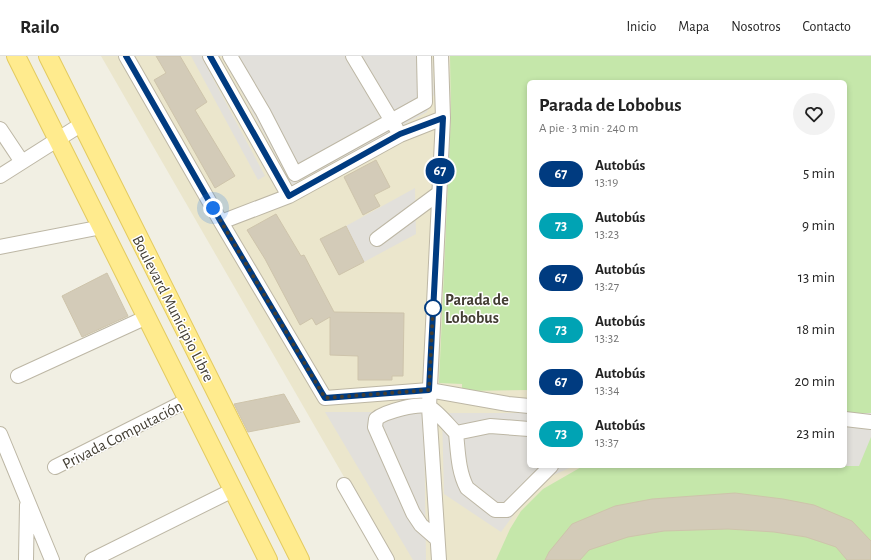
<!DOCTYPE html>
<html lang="es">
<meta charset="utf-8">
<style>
body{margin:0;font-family:"Alegreya Sans",sans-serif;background:#f2f2f2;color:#222;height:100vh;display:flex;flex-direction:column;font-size:15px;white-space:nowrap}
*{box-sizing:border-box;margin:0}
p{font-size:13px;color:#767676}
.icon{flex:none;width:22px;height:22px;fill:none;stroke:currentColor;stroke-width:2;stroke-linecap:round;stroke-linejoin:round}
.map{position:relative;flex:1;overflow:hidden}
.panel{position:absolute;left:527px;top:24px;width:320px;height:388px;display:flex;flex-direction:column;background:#fff;border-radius:6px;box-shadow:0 2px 6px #0003}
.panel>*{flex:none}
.badge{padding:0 8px;border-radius:13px;font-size:14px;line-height:26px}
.you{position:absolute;width:20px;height:20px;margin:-10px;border:3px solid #fff;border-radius:50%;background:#1a73e8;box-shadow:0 0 0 6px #1a73e833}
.map>.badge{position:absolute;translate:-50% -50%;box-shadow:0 0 0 2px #fff}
.round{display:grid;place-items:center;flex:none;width:42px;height:42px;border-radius:21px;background:#f2f2f2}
.overview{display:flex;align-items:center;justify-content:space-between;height:68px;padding:0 12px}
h1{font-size:19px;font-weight:700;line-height:30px}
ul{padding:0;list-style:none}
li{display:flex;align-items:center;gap:12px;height:52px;padding:0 12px}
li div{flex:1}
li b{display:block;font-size:15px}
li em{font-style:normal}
li .badge{min-width:44px;font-weight:700;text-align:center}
header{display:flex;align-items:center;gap:24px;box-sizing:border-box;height:56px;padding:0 20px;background:#fff;border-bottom:1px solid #e0e0e0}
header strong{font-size:19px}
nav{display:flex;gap:22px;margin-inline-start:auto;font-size:14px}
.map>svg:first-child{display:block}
.education{fill:#ebe6cc;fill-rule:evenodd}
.green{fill:#c5e7aa}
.parking{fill:#e2e0db}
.building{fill:#d3cbb8;stroke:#cec4ab}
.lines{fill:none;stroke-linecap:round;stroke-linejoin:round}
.minor-casing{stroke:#bdb7a5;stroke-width:16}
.major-casing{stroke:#e3ca5f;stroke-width:20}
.minor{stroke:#fff;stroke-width:14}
.major{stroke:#ffeb8e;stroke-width:18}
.line-casing{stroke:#fff;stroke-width:9}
.line{stroke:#003b80;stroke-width:6}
.walk{stroke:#433e33;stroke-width:4;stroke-dasharray:0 7.2}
.stop-dot{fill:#fff;stroke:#003b80;stroke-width:2}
.labels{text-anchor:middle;stroke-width:3;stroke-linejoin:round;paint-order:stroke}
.stop-label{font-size:16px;font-weight:bold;fill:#433e33;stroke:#fff;text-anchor:start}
.street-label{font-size:16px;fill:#433e33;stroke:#fff}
</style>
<header>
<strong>Railo</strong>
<nav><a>Inicio</a><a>Mapa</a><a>Nosotros</a><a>Contacto</a></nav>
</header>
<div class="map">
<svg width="871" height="504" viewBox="0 0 871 504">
<rect width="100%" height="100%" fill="#f1efe3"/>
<path class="education" d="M101,0H871V504H392ZM529,26H845V410H529Z"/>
<path class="green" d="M450,0H871V504H496L510,473L521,455L543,433L583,410H845V26H529V334L462,335V328L439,327L451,59Z"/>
<path class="parking" d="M191,0H201L265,120L258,124Z
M222,0H432L434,38L427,56L292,129Z
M415,132L416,178L364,206L346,170Z
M325,356H424L426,504H413Z
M442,357H529V410H574L549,421L525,443L501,476L444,438Z
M845,357H871V381L859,410H845L847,388H845Z"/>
<path class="building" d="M156,0H180L207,46L195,54L235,120L215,132L154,24L166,17Z
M376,104L390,131L374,139L380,150L363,159L344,121Z
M276,158L301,200L304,199L334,256L404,257L403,320H392V324H358V300L330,299V261L316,269L312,262L300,269L265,203L247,174Z
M346,170L364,206L339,219L320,183Z
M107,217L128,260L82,281L62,240Z
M284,338L300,366L248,376L234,348Z
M735,437L783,443L814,449L852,465L871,485V504H847L836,491L806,481L774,476L728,473L664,475L628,481L589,494L580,504H545L549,496L572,468L615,450L652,443Z"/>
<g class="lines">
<g class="minor-casing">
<path id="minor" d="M126,0L221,166L325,342L429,334L508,348L529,350
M210,0L289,140
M230,0L263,56L295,118L425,46L424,0
M353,0L396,72
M0,73L22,106
M0,120L82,68
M221,166L289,140L400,79L443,62
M377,183L439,137
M0,191L102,171
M18,320L147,261
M845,363L871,366
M456,377C458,395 458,415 467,432L495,454H507L551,410
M0,378L52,504
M55,411L188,344
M344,429L387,504
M437,483L421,469L413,457L375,371L376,363C384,356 419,346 429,351C437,355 449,370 456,377L490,370L529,373
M26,504L27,449
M92,504L233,434
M439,504L429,351L443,62L441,0"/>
</g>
<g class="major-casing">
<path id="major" d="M16,0L268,504
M48,0L300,504"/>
</g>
<use href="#minor" class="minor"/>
<use href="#major" class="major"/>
</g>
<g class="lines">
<g class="line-casing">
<path id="line" d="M126,0L221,166L325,342L429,334L443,62L400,78L289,140L210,0"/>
</g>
<use href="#line" class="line"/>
<path class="walk" d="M213,152L325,342L429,334L433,252"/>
</g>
<circle class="stop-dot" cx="433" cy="252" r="8"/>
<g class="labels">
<g class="stop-label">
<text x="445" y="249">Parada de<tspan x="445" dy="18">Lobobus</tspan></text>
</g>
<g class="street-label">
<text transform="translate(174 252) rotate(63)" y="6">Boulevard Municipio Libre</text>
<text transform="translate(122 378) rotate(-27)" y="6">Privada Computación</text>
</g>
</g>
</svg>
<div class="you" style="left:213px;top:152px"></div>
<b class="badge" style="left:440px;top:115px;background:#003b80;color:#fff">67</b>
<section class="panel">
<div class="overview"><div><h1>Parada de Lobobus</h1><p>A pie · 3 min · 240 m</p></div><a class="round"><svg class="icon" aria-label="heart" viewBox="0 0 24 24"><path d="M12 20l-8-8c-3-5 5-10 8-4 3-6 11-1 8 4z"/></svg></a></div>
<ul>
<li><span class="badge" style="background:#003b80;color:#fff">67</span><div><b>Autobús</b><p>13:19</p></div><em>5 min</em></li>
<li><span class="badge" style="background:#00a3b4;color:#fff">73</span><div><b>Autobús</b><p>13:23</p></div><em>9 min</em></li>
<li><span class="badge" style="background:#003b80;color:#fff">67</span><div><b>Autobús</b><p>13:27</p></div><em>13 min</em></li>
<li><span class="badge" style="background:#00a3b4;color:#fff">73</span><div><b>Autobús</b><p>13:32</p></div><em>18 min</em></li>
<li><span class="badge" style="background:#003b80;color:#fff">67</span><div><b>Autobús</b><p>13:34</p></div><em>20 min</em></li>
<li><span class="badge" style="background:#00a3b4;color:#fff">73</span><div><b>Autobús</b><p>13:37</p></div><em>23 min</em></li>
</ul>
</section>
</div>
